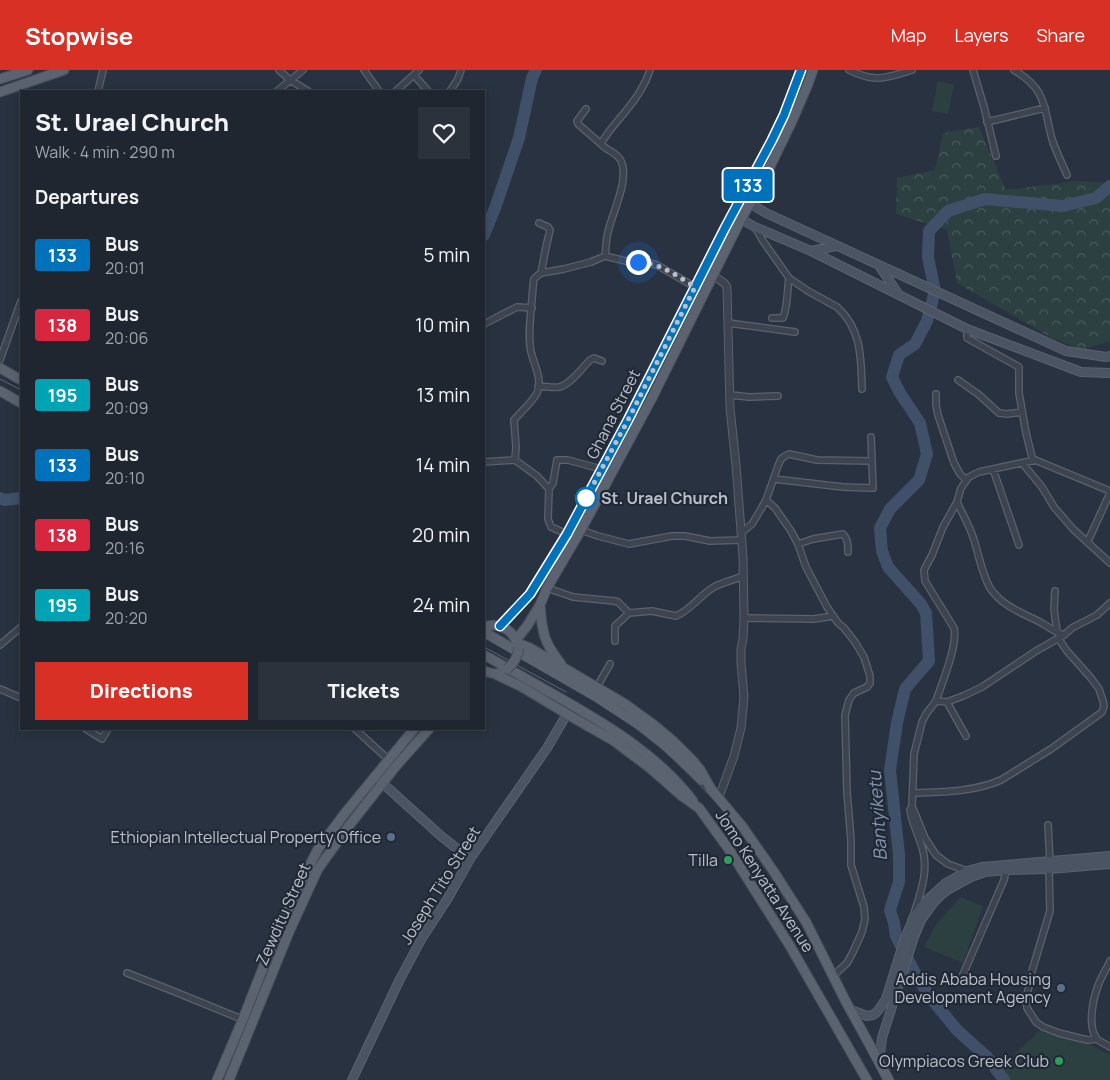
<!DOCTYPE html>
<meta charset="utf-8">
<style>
body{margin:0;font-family:Manrope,sans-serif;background:#2c323c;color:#f1f3f6;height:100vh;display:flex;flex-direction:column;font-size:19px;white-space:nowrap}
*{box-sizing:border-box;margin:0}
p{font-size:16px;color:#a1a5ab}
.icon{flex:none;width:28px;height:28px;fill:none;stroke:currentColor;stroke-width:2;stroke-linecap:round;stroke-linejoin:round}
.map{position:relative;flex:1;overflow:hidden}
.drawer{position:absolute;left:20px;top:20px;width:465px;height:640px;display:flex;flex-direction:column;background:#1f2630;border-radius:0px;box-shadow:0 2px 12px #0003,0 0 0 1px #3c434c}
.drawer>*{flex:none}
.badge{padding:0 10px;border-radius:4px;font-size:18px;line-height:32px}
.you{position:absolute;width:25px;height:25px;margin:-12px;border:4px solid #fff;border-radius:50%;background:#1a73e8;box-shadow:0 0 0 8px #1a73e833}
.map>.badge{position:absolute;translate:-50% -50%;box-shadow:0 0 0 2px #fff}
h2{padding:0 15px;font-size:19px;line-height:45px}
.round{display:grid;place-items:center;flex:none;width:52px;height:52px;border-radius:0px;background:#2c323c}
.summary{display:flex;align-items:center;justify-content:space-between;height:85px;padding:0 15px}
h1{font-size:24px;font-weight:800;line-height:38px}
.button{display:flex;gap:10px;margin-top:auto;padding:10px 15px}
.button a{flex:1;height:58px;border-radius:0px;background:#d93025;color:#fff;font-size:20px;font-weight:800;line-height:58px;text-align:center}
.button a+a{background:#2c323c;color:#f1f3f6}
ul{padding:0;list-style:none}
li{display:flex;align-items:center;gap:15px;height:70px;padding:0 15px}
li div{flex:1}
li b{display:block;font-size:19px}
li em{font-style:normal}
li .badge{min-width:55px;font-weight:700;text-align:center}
header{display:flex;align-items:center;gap:30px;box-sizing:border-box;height:70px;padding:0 25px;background:#d93025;color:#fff}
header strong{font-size:24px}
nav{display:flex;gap:28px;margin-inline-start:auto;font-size:18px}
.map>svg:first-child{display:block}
.forest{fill:url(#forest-crowns)}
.pitch{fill:#2c4042}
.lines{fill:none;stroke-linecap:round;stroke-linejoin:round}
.river{stroke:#405068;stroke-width:12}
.minor-casing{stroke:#5b626e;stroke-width:8}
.tertiary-casing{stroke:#5b626e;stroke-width:9}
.secondary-casing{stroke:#5b626e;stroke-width:10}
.primary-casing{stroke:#474d5a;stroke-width:11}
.minor{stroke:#3d4450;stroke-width:5.5}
.tertiary{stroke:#3d4450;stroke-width:7}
.secondary{stroke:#4b5463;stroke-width:8}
.primary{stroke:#5b6370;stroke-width:9}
.tram{stroke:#5f6877;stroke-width:1}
.primary-bridge-casing{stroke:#474d5a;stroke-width:11;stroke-linecap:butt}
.primary-bridge{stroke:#5b6370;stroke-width:9}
.line-casing{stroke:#fff;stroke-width:11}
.line{stroke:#0072bc;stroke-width:8}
.walk{stroke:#bac0ca;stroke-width:5;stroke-dasharray:0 9}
.stop-dot{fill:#fff;stroke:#0072bc;stroke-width:2.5}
.service-dot{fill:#5c6f8a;stroke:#222936;stroke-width:2}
.leisure-dot{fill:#2e9e5b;stroke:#222936;stroke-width:2}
.labels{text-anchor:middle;stroke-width:4.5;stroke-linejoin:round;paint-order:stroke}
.street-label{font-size:16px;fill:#bac0ca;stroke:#222936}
.stop-label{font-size:16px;font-weight:bold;fill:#bac0ca;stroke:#222936;text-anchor:start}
.poi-label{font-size:16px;fill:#bac0ca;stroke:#222936;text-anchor:end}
.water-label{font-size:18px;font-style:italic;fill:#8496af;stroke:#222936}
</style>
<header>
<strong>Stopwise</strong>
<nav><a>Map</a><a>Layers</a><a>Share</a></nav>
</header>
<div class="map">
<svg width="1110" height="1010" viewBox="0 0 1110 1010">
<defs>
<pattern id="forest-crowns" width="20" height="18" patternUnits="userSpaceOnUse" patternTransform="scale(1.25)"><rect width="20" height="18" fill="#2c4042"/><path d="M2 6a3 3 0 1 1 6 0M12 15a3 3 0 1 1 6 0" fill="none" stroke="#485a5c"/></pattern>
</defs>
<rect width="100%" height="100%" fill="#293240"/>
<path class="forest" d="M979,57L1006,120L1076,111L1110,113V271L1082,280L1052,268L957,213L947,160L896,144L897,108L935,100L943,63Z"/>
<path class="pitch" d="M938,11L954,15L948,44L932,41Z
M960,827L983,836L963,893L924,877L935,856Z
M1039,961L1087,973L1110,985V1010H1008L1002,996Z"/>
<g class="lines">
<path class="river" d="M484,165L495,138L519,68L532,8L536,0
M0,428L4,430L21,428
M1004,1010L987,987L957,960L930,927L916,905L896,866L894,853L890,840L899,812V785L890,700L897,653L905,619L929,591L926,543L921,534L888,497L882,481L880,458L890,439L919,410L927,384L920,353L900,323L892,307L899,285L915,274L927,251L935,221L928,187L929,161L948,141L985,129L1063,136L1096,128L1110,116"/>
<g class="minor-casing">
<path id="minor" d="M279,0L290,10L308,21
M364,0L379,21
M849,0C875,13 886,8 912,0
M973,0L984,37L996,86
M1014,0C1047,20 1043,35 1052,69C1056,82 1062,93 1067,105
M414,5L428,21
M98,21L103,0
M277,21L303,0
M396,21L419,0
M450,21L458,9L461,0
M586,39L577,51L578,54L601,74
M987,52L1045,38
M539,153L548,157L550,160L546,177L541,203
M755,157L763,171L789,208L808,221L837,237C862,259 861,289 862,319
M605,186C606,178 606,170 608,162C612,143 631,108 620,89C615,82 606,80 601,74C607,62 617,52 625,42C636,29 645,16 650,0
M772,248H783C788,236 787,221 789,208
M728,253L795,262
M484,254L517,237L532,238
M967,259V268L1019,297V323L1026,363L1033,391
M0,290L21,231
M958,310L978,324L999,343L1007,344L1022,342
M538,316C545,316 553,318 559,317C570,315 582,298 590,290L594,288L602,291
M936,324V335L938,345L954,393L960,404L966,410
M730,325L749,327L778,326
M515,390L516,377L514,350C520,343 533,331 537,323C543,311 534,294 531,282C527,264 532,235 533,216L534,209L537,206L541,203L564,199L591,192L605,186L630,192L649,193L657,195L695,217
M484,392L515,390L537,406L549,419
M1023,394L1042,417L1054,437L1073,459L1110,493
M993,399L1019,475
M774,409L843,417L873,418L871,367
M766,430L775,438L791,461L798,474L806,497L827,537L838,553L844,558L855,572L864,587L870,606V613L867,617L854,623L849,630L845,645L847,722L851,770V795L864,837L865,849L862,862L853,882L847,893L833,906
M957,432C962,443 969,455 973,467C979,484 981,502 990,518C1002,536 1022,543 1040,552C1048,557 1055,562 1064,565
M581,460L598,466L629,474L672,466H685L710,471L742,470
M741,463L752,454L761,439L766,430L778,396L781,389L785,386L789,384L817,390L872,391
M567,464L551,457L548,449L549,419L553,413L557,390H568L601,399
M1088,471L1110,423
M798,474L813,469L843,464C848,469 848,475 848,482
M547,518L573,527L614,531L618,532L629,543
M1055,521L1054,539L1057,562
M744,548L814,549L833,546
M615,571V556L629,543L652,541L676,546C691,540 700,525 714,517C723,512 734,510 743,506
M0,575L21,557
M597,617L610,594
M0,619L21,628
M936,631C942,613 958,575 954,558L925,511L924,500L932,485L943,457L957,432L961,418L969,407L979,402L1035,390L1110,421
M947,632L966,666
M86,659L102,669L108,659
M355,659L390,691
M913,723C942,722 974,722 1001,710L1051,679L1094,648L1102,642L1104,636L1103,631L1099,619L1091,608L1067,581L1058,568
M912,736L925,768L936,785L948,794L967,801
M1048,755L1050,792
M1049,799L1050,841L1032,901L1026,930L1027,938L1036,952L1043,957L1059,963L1079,968L1088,970L1097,969
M916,859L912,850C919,827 930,801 922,777C918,764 912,753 910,740L912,736L914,684L922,652L926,644L936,631L947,632L963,626L982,617L1036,581L1064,565L1072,558L1097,545L1110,533
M1110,891C1106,900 1101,907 1098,916C1093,929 1087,957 1097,969C1100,972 1106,974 1110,977
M127,903L173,921L244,950
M961,909L1004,810L1006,800"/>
</g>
<g class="tertiary-casing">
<path id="tertiary" d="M714,206L724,213L727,217L730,338L736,395L743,487L744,548L743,569L741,579V593L744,627L741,658L734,686L719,727"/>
</g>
<g class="secondary-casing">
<path id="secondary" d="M746,131L766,143L1066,281L1106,287L1110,286
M732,144L755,157L811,181L967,259L1081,302L1110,303
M811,181L836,176
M880,197L897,222
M379,710L441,766L470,789
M851,940L867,946L873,945L877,942L886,929L904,871L914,846L926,831L946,813L967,801L982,797L1110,786
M879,992L882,968L914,867L921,850L934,832L941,825L949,819L971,807L985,802L1006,800L1049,799L1110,794
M352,1010L400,909L422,868L448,828L470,789L547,678L567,644"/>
</g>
<g class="primary-casing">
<path id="primary" d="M0,9L28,0
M0,22L64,0
M0,298L21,310
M0,321L21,333
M540,535C541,543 541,551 543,559C545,573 553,583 561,594
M500,556L530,524L567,464L628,350L725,158L772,70L784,45L801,0
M484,557C498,552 512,559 517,573
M484,562L550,600L597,627L638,654L666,676L702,710
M516,570L527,556L540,535L547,518L581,460L652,328L741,149L766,105L793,49L808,14L813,0
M517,573L530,578L564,598L625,634L654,655L673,671L694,692L701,701L711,719L742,756L774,802L806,852L846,932L889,1010
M484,585C510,599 535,614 560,628C609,656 659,686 693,731
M484,601L495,604L500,603
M495,604L522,617L567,644L614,671L650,698L682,726L699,738L730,781L790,876L867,1010
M217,1010L243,949L268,885L294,826L318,779L345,743L414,659
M229,1010L289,862L318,799L348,757L396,696L429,659"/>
</g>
<use href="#minor" class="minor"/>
<use href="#tertiary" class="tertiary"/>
<use href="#secondary" class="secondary"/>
<use href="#primary" class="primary"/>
<path class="tram" d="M0,309L21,320
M484,567L592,629L644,663L677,691L744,761L805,853L883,1010
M484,577L566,622"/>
<g class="primary-bridge-casing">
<path id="primary-bridge" d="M507,599C514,593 517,588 519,578"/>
</g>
<use href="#primary-bridge" class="primary-bridge"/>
</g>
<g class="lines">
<g class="line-casing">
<path id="line" d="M500,556L530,524L567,464L628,350L725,158L772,70L784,45L801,0"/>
</g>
<use href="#line" class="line"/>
<path class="walk" d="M586,428L628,350L695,217C677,206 660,193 638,192"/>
</g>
<circle class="stop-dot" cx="586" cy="428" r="10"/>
<g class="service-dot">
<circle cx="391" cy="767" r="5"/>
<circle cx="1061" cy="918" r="5"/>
</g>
<g class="leisure-dot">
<circle cx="728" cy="790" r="5"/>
<circle cx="1059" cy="991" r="5"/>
</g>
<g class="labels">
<g class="street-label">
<text transform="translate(613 344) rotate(-63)" y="6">Ghana Street</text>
<text transform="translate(765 811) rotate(57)" y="6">Jomo Kenyatta Avenue</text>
<text transform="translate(440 815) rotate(-58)" y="6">Joseph Tito Street</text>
<text transform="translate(283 844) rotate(-66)" y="6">Zewditu Street</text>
</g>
<g class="stop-label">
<text x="601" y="434">St. Urael Church</text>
</g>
<g class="poi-label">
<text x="381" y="773">Ethiopian Intellectual Property Office</text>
<text x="718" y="796">Tilla</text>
<text x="1051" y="915">Addis Ababa Housing<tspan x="1051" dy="18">Development Agency</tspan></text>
<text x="1049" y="997">Olympiacos Greek Club</text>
</g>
<g class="water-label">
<text transform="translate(878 746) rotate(-94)" y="6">Bantyiketu</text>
</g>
</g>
</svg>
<div class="you" style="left:638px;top:192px"></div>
<b class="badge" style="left:748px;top:115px;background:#0072bc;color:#fff">133</b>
<section class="drawer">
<div class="summary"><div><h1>St. Urael Church</h1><p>Walk · 4 min · 290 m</p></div><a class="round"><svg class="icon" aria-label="heart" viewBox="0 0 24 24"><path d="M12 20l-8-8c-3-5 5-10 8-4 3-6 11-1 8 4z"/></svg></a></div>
<h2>Departures</h2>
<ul>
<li><span class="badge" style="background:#0072bc;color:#fff">133</span><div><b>Bus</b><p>20:01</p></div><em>5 min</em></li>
<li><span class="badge" style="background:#d7263d;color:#fff">138</span><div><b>Bus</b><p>20:06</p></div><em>10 min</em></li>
<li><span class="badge" style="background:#00a3b4;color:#fff">195</span><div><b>Bus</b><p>20:09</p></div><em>13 min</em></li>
<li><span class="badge" style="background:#0072bc;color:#fff">133</span><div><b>Bus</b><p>20:10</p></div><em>14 min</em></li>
<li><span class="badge" style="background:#d7263d;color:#fff">138</span><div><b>Bus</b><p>20:16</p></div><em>20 min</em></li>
<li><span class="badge" style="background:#00a3b4;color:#fff">195</span><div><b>Bus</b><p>20:20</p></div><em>24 min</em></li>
</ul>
<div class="button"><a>Directions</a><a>Tickets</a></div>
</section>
</div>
